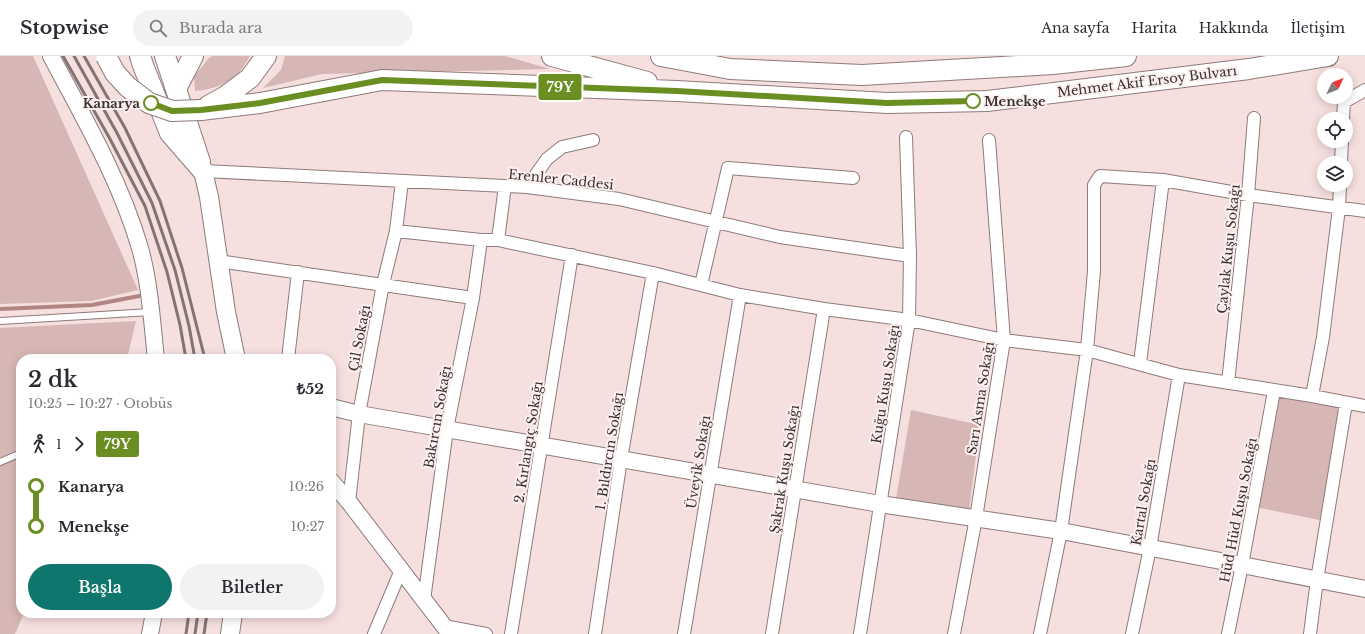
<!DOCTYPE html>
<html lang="tr">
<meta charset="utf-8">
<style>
body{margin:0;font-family:"Libre Baskerville",serif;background:#f2f2f3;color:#2b2b33;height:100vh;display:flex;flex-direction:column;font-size:15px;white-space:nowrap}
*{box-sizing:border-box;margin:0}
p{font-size:13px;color:#7c7c81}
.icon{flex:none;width:22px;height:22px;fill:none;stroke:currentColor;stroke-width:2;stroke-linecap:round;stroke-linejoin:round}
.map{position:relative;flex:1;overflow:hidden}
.details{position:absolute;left:16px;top:298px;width:320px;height:264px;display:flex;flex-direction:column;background:#fff;border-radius:16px;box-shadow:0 2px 10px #0003}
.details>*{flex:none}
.badge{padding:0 8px;border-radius:3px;font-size:14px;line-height:26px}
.needle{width:26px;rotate:47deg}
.fabs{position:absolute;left:1317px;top:12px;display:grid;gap:8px}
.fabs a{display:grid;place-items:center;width:36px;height:36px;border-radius:50%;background:#fff;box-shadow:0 2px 10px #0003;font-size:20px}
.map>.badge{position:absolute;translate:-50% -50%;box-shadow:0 0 0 2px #fff}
.legs{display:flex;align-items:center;gap:6px;height:44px;padding:0 12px;font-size:13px}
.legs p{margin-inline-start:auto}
.summary{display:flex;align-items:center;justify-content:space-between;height:68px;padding:0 12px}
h1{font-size:22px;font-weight:600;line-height:30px}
.cta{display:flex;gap:8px;margin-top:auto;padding:8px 12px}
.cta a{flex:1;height:46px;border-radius:24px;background:#0f766e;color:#fff;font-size:16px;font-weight:600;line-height:46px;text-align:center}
.cta a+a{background:#f2f2f3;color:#2b2b33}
ul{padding:0 12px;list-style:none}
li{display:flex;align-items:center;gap:14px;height:40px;font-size:15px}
li i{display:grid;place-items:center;width:6px;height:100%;margin:0 5px;background:currentColor}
li i::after{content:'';width:10px;height:10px;margin:-5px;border:3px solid;border-radius:50%;background:#fff}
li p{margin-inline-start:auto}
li:first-child i{background:linear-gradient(#0000 50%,currentColor 0)}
li:last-child i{background:linear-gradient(currentColor 50%,#0000 0)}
header{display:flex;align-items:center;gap:24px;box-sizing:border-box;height:56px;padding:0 20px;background:#fff;border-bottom:1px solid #e1e1e2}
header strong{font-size:19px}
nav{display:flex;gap:22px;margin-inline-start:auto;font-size:14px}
.search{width:280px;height:36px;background:#f2f2f3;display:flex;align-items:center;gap:10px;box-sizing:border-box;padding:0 14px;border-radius:22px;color:#7c7c81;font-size:15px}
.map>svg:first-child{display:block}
.green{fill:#d7b7b6}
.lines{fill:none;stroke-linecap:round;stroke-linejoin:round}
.stream{stroke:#b38484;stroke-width:4}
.service-casing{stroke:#8e7a79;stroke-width:8}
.minor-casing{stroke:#8e7a79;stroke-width:14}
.tertiary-casing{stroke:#8e7a79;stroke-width:18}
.secondary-casing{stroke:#8e7a79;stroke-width:20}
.primary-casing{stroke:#8e7a79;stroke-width:22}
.service{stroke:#fff;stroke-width:6}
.minor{stroke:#fff;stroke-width:12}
.tertiary{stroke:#fff;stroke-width:16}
.secondary{stroke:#fff;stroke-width:18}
.primary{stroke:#fff;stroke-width:20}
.rail{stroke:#827474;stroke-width:3}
.primary-bridge-casing{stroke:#8e7a79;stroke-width:22;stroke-linecap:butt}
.primary-bridge{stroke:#fff;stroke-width:20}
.line-1-casing{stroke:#fff;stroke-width:9}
.line-1{stroke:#6b8e23;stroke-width:6}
.stop-1-dot{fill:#fff;stroke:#6b8e23;stroke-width:2}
.labels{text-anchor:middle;stroke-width:4;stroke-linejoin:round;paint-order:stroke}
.street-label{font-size:13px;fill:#393030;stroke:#fdefef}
.stop-label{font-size:13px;font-weight:bold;fill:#393030;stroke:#fdefef;text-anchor:start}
</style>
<header>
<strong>Stopwise</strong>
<div class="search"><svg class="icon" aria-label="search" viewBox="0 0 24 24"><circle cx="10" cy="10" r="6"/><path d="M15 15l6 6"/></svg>Burada ara</div>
<nav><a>Ana sayfa</a><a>Harita</a><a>Hakkında</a><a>İletişim</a></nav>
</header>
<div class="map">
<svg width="1365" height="578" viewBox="0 0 1365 578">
<rect width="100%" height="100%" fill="#f6dfdf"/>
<path class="green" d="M0,0H33L34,2L138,234L91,245L0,248Z
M213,0H250C237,25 222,32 195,35L194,20L210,1Z
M285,0H505L550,13L322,18L263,32L281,14Z
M136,265L127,303H21V557H24L15,578H0V272Z
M1276,339L1343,349L1324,465L1255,451Z
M911,354L980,369L969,454L896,443Z"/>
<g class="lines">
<path class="stream" d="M0,253L92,249L139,240"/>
<g class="service-casing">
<path id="service" d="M0,265L151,256
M0,406L21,397"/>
</g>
<g class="minor-casing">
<path id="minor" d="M1343,63L1344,46L1365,34
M1341,107L1342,85
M203,115L527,131L619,143L780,181L910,200
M527,131L547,103L562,91L593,84
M396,175L481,184H498L653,217L740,239L824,253L909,264L1004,284L1087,294L1179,319L1312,340L1365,350
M498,184L505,130
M218,205L473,242
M701,229L728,112L853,122
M288,303L298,216
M1140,307L1163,124
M1228,327L1248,139L1254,62
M1312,340L1323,281L1339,152L1340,129
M349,446L359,358L383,228L396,175L402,125
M424,544L447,373L473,242L481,184
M444,570L486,578
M374,578L401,514
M511,578L572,199
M595,578L621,403L653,217
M684,578L740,239
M772,578L824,253
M860,578L909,264L910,200L906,81
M954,578L976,462L1004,284L989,84
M1040,578L1061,475L1087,294L1094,215V129L1100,120L1163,124L1248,139L1365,155
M1132,578L1150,492L1179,319
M1228,578L1242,509L1274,335
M1310,578L1317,524L1346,347"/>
</g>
<g class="tertiary-casing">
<path id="tertiary" d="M51,0C84,62 120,124 140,192C150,228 152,266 156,303
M331,351L359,358L880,448L1061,475L1242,509L1365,533
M331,425L349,446L450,578
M150,578L154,557"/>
</g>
<g class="secondary-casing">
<path id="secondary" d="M203,115L209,141L226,256L236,303
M230,578L233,557"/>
</g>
<g class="primary-casing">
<path id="primary" d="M140,0L144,12L170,77L203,115
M165,0L200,106
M552,0L647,26
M661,0L730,13L862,19L1053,8L1126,0
M176,33L193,0
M208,50L226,40L250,22L266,0
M201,54L260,47L382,24L677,35L887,47L987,45L1249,13L1328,0"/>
</g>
<use href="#service" class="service"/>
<use href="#minor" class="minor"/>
<use href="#tertiary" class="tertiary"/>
<use href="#secondary" class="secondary"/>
<use href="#primary" class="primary"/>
<path class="rail" d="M63,0L110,83L145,150L167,216L180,269L186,303
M74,0L117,77L152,147L175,214L189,270L195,303
M84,0L125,72L160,145L182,212L205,303
M186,578L189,557
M195,578L198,557
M204,578L207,557"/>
<g class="primary-bridge-casing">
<path id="primary-bridge" d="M106,0L115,17L128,31L149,47L172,55L201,54"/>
</g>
<use href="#primary-bridge" class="primary-bridge"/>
</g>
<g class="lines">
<g class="line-1-casing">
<path id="line-1" d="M151,47L172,55L201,54L260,47L382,24L677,35L887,47L973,45"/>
</g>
<use href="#line-1" class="line-1"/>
</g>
<g class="stop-1-dot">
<circle cx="973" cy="45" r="7"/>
<circle cx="151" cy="47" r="7"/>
</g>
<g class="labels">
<g class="street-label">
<text transform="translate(1147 25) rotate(-7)" y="5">Mehmet Akif Ersoy Bulvarı</text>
<text transform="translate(561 123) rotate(6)" y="5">Erenler Caddesi</text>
<text transform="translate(1228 193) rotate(-84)" y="5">Çaylak Kuşu Sokağı</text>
<text transform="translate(359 282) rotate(-79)" y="5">Çil Sokağı</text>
<text transform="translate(885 328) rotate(-81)" y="5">Kuğu Kuşu Sokağı</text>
<text transform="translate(980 342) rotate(-81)" y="5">Sarı Asma Sokağı</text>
<text transform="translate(437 361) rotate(-80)" y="5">Bakırcın Sokağı</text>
<text transform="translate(528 386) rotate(-81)" y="5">2. Kırlangıç Sokağı</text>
<text transform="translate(609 395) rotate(-81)" y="5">1. Bıldırcın Sokağı</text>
<text transform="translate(698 406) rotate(-81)" y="5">Üveyik Sokağı</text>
<text transform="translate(784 413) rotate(-81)" y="5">Şakrak Kuşu Sokağı</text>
<text transform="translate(1143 446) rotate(-80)" y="5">Kartal Sokağı</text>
<text transform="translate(1238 454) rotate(-79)" y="5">Hüd Hüd Kuşu Sokağı</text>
</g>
<g class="stop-label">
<text x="984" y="50">Menekşe</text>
<text x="140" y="52" text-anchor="end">Kanarya</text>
</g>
</g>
</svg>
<div class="fabs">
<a><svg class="needle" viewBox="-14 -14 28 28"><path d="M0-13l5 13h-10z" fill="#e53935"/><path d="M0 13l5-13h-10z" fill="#7c7c81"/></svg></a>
<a><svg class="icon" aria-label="locate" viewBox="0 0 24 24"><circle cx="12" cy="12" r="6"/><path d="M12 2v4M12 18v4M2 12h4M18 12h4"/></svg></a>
<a><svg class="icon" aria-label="layers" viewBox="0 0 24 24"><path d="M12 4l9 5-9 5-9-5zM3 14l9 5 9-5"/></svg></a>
</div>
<b class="badge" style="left:560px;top:31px;background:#6b8e23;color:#fff">79Y</b>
<section class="details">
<div class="summary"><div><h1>2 dk</h1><p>10:25 – 10:27 · Otobüs</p></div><b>₺52</b></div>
<div class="legs"><svg class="icon" aria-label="walk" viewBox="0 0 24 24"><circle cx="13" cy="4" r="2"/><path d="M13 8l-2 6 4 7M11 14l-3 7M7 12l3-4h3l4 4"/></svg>1<svg class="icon" aria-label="forward" viewBox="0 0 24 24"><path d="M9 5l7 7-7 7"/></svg><b class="badge" style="background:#6b8e23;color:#fff">79Y</b></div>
<ul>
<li><i style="color:#6b8e23"></i><b>Kanarya</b><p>10:26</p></li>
<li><i style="color:#6b8e23"></i><b>Menekşe</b><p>10:27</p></li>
</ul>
<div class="cta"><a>Başla</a><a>Biletler</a></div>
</section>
</div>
